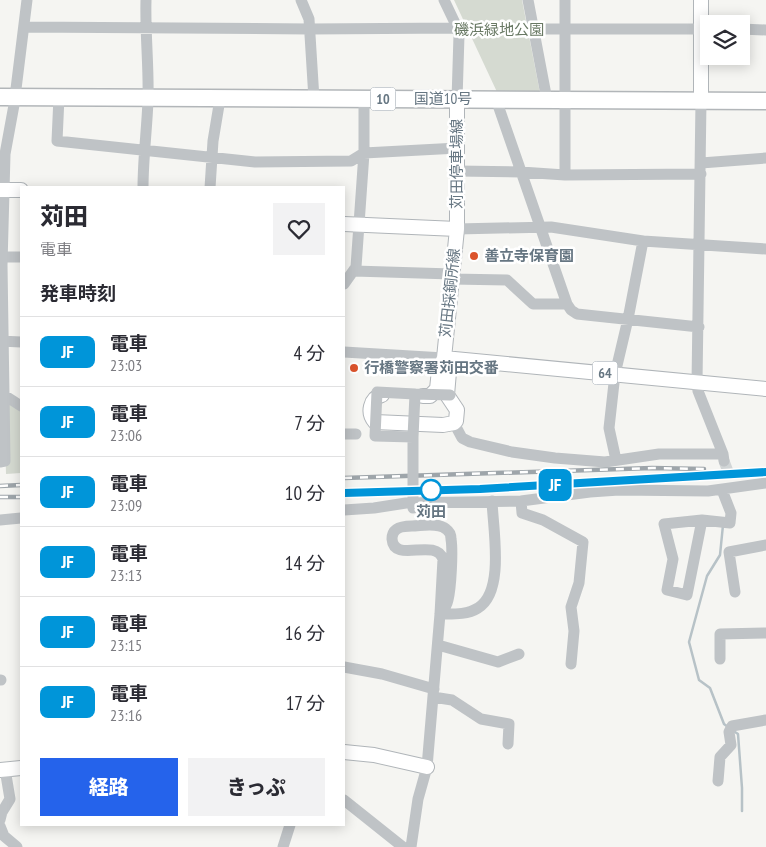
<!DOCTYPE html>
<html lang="ja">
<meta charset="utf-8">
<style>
body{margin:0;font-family:"PT Sans Narrow","Noto Sans JP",sans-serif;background:#f2f2f3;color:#2b2b33;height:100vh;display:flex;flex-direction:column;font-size:19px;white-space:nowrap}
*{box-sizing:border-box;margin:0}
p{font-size:16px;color:#7c7c81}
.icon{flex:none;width:28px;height:28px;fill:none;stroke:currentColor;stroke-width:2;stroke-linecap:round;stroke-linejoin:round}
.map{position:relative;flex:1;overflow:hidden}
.drawer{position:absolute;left:20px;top:186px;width:325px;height:640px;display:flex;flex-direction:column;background:#fff;border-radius:0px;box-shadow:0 2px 12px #0003}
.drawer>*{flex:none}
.badge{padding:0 10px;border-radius:8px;font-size:18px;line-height:32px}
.fabs{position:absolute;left:700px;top:15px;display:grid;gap:10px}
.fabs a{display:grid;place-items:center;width:50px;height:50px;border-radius:0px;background:#fff;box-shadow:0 2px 12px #0003;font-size:25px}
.map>.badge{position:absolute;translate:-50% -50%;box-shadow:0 0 0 2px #fff}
h2{padding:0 20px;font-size:19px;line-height:45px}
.round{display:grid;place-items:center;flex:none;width:52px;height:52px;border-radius:0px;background:#f2f2f3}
.overview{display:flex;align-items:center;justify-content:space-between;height:85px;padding:0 20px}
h1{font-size:24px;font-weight:800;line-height:38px}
.primary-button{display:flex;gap:10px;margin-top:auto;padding:10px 20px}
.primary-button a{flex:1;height:58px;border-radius:0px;background:#2563eb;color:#fff;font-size:20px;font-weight:800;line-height:58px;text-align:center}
.primary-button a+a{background:#f2f2f3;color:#2b2b33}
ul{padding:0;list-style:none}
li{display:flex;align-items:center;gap:15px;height:70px;padding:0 20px;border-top:1px solid #e1e1e2}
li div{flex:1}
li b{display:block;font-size:19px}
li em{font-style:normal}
li .badge{min-width:55px;font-weight:700;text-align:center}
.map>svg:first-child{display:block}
.green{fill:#d5dad1}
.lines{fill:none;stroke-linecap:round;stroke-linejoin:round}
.stream{stroke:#b7c2c7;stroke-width:2.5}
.minor-tunnel{stroke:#d1d5d6;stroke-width:11;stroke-dasharray:11 5.5;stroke-linecap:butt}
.major-casing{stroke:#b0b5b9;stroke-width:16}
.highway-casing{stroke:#b2b6b9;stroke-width:19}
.minor{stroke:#bfc3c6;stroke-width:11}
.major{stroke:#fff;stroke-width:14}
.highway{stroke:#fff;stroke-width:16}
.rail-casing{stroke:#9ea5aa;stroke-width:4.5}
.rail{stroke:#fff;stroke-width:2.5;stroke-dasharray:8;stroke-linecap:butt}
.minor-bridge{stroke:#bfc3c6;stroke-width:11}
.line-casing{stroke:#fff;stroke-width:11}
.line{stroke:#0095d9;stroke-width:8}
.poi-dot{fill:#db532c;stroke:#fff;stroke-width:2}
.stop-dot{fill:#fff;stroke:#0095d9;stroke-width:2.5}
.labels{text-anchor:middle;stroke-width:5;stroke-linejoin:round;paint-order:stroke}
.shield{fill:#fff;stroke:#949fa8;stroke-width:1}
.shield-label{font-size:14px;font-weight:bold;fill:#667682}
.park-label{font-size:15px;fill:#697964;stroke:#fff}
.street-label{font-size:15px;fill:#667682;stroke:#fff}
.poi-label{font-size:15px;font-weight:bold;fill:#667682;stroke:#fff;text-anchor:start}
.stop-label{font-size:15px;font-weight:bold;fill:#667682;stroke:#fff}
</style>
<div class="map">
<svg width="766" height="847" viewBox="0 0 766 847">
<rect width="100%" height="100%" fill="#f5f5f2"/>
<path class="green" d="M454,0H522L540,93L497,92Z
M4,395L21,406V473L6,474Z"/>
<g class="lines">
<path class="stream" d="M723,525L720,555L707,576L689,642L699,680L710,688L724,724L728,727
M732,730L738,734L742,788V811"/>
<path class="minor-tunnel" d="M724,461L730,477"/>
<g class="major-casing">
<path id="major" d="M701,0V101
M0,190H21
M344,224L457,229
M444,358L766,389
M382,395C370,398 367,413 375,422L443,425L454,423L456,421L457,410L447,395L449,372L444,358
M423,396H430L437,389L439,370L444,358L457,229V100
M344,752L374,755L427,767
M0,770L21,768"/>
</g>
<g class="highway-casing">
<path id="highway" d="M0,97L766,101"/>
</g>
<path class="minor" d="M301,0L309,19L314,99
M444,0L455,23L459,35L457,100
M528,0L547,100
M24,27L310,29L457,28
M534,29H709
M741,29L766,30
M59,97L57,141L255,162L351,161L364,153L458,148
M498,99L499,108L567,304L571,310L577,314L699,327
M701,101L697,383L698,391L723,454L724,461
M701,163L766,158
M457,171L521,172L565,175L701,174
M565,175V0
M143,188C143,158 147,129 148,100C149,67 145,33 146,0
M210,188L213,141L220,99
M457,229L551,227L643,241L766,249
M2,257H21
M354,271L452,274
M452,279L507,280L533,304H567
M344,284L356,267L364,153V98
M0,341L21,342
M344,352L444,358
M4,395L21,406
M454,423L462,438L470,442L512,452L555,458L605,462L659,454H723
M344,434H356
M616,460L609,428L615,374L628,319L643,241
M0,462L5,461L2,265L5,154L14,105L27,0
M521,501L522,513L543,520L583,542L579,583L571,607L574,631L571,664
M344,510L374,508L406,503L521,501L590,492L619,490L708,491L766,483
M0,520L21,518
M702,520L664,524L673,559L667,590L687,595L702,520L730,523L731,513L722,490
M735,592L729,552L766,545
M440,614C453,614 467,615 478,608C505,592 493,529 492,501
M438,645L498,662L519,654
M720,659V634L766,633
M344,667L382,674L434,689
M0,680H1
M433,697L452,700L481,719L509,724L508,744
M718,781L720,757L731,745L729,732L732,726L766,720
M344,800L403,847
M0,820L2,812L10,799L5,769
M0,826L4,836L17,847
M283,847L290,825
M411,847L418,799L427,767L440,614L443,559C435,537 394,564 392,539C392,527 403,526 412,526C421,526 438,522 446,529C449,531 451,535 451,539C453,551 451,588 448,600C447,605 444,610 440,614"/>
<use href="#major" class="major"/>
<use href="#highway" class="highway"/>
<g class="rail-casing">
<path id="rail" d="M344,478L652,468L704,469
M0,486L21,485
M344,493L480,489L766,472
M0,497H21"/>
</g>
<use href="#rail" class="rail"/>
<path class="minor-bridge" d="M415,394L450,395
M413,437L375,436L377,392L415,394L413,437V508"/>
</g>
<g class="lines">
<g class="line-casing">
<path id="line" d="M344,493L480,489L766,472"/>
</g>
<use href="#line" class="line"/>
</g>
<g class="poi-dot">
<circle cx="474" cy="256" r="5"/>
<circle cx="354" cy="368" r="5"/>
</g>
<circle class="stop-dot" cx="431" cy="490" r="10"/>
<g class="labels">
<g class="shield">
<rect x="370.5" y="87.5" width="25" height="23" rx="4"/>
<rect x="592.5" y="361.5" width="25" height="23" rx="4"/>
</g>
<g class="shield-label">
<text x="383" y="104">10</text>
<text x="605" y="378">64</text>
</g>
<g class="park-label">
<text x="499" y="35">磯浜緑地公園</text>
</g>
<g class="street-label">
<text x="443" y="104">国道10号</text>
<text transform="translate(457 164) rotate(-90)" y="5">苅田停車場線</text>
<text transform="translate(450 293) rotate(-84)" y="5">苅田採銅所線</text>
</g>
<g class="poi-label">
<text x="484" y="261">善立寺保育園</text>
<text x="364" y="373">行橋警察署苅田交番</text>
</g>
<g class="stop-label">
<text x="431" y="517">苅田</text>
</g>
</g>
</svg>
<div class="fabs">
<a><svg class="icon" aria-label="layers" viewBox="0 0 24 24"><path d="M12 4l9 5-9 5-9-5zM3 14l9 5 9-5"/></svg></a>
</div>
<b class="badge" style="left:555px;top:485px;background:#0095d9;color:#fff">JF</b>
<section class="drawer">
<div class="overview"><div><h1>苅田</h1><p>電車</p></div><a class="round"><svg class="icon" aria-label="heart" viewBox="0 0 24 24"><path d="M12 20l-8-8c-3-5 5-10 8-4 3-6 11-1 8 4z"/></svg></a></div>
<h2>発車時刻</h2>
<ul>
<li><span class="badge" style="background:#0095d9;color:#fff">JF</span><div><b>電車</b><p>23:03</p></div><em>4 分</em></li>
<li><span class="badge" style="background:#0095d9;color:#fff">JF</span><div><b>電車</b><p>23:06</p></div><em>7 分</em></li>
<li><span class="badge" style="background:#0095d9;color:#fff">JF</span><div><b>電車</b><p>23:09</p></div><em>10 分</em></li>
<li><span class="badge" style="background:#0095d9;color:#fff">JF</span><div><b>電車</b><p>23:13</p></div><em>14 分</em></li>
<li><span class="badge" style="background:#0095d9;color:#fff">JF</span><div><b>電車</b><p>23:15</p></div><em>16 分</em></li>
<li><span class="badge" style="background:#0095d9;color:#fff">JF</span><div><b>電車</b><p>23:16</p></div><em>17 分</em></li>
</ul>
<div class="primary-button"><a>経路</a><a>きっぷ</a></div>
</section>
</div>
